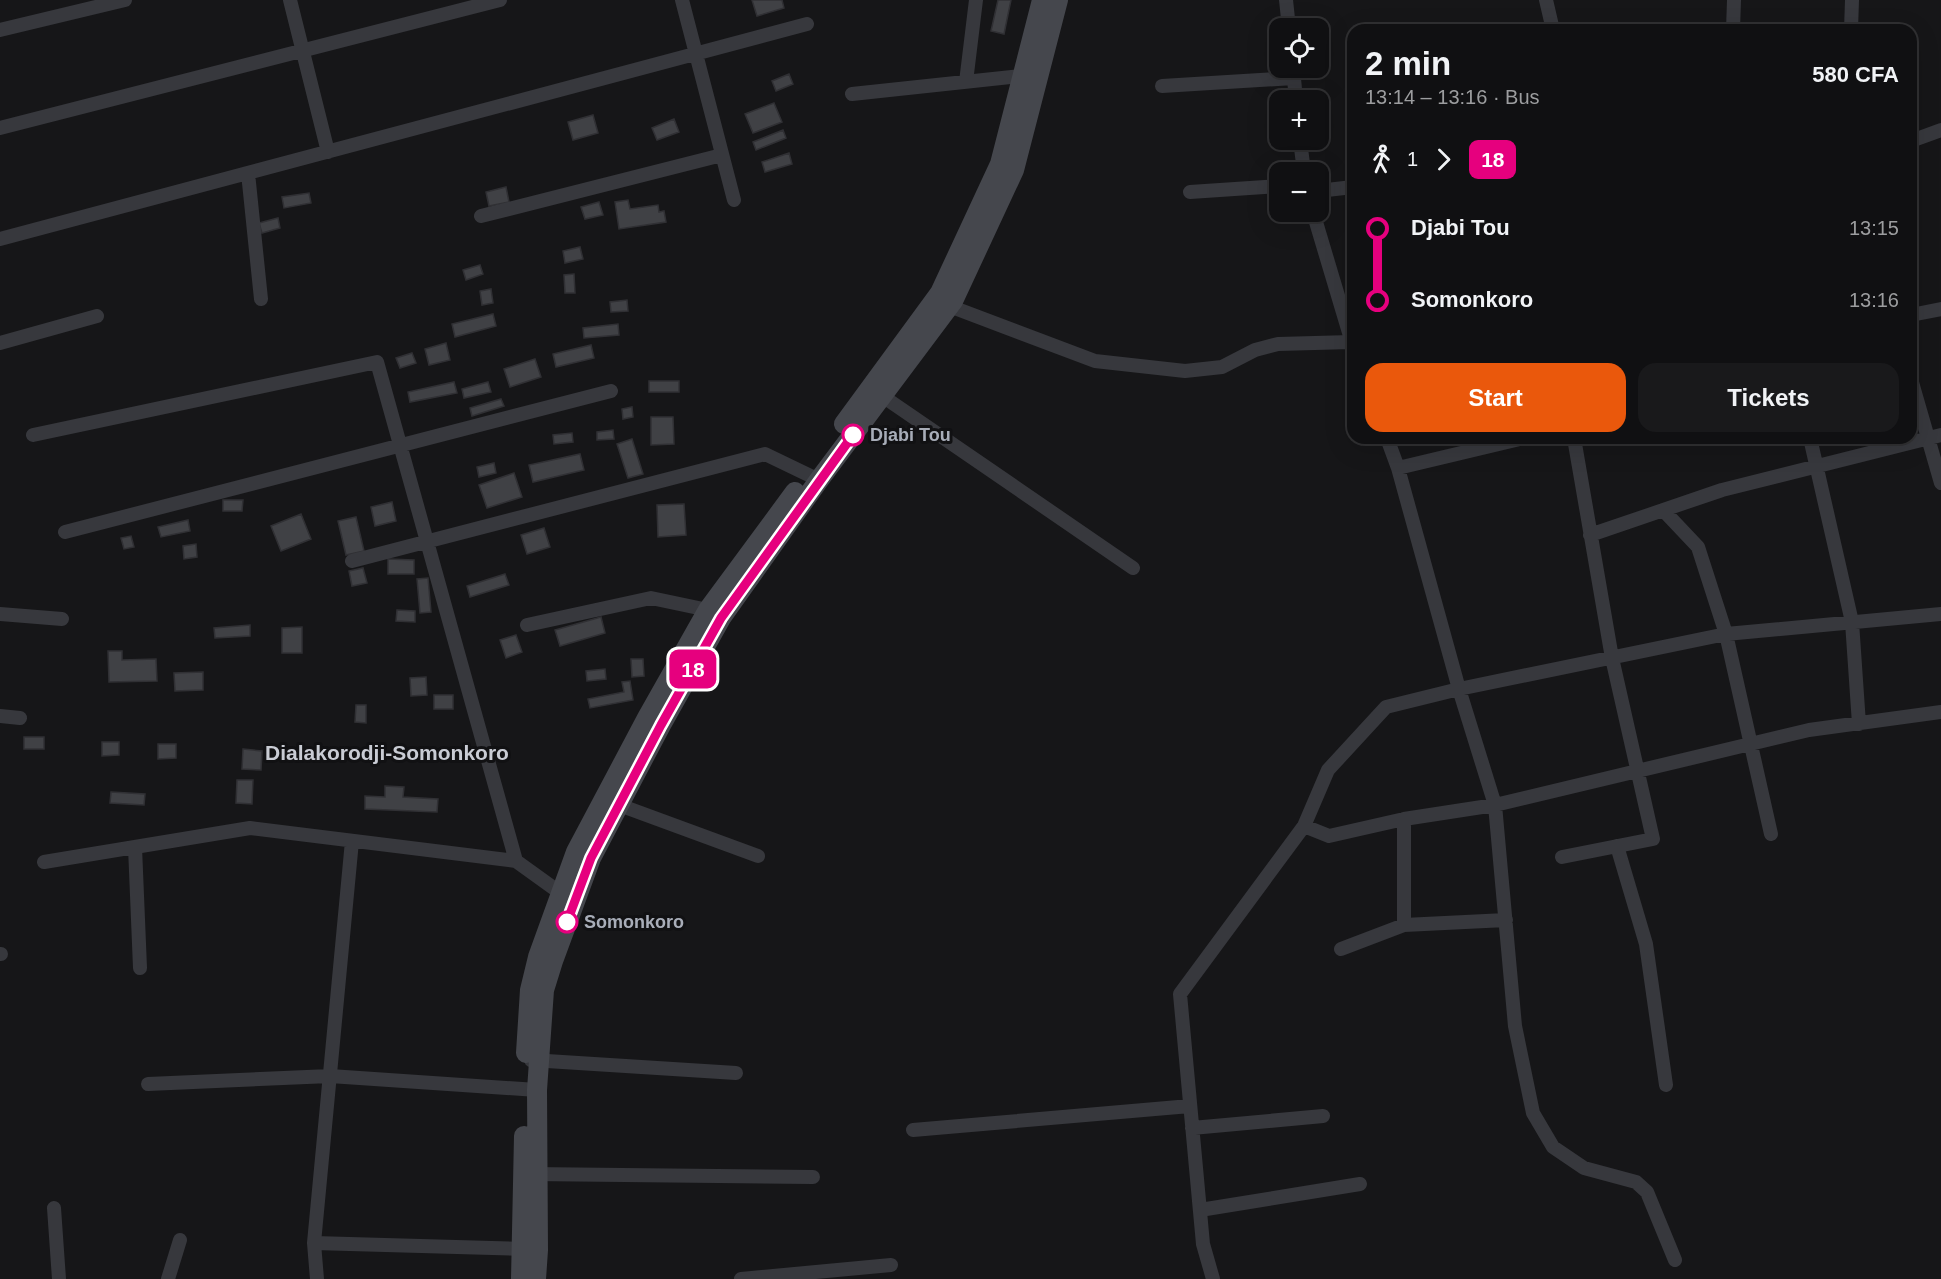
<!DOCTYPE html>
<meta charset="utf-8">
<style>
body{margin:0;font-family:Helvetica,sans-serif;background:#19191b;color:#f1f3f6;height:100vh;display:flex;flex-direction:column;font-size:22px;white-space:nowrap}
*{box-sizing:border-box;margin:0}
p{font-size:20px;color:#9c9d9f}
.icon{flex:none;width:33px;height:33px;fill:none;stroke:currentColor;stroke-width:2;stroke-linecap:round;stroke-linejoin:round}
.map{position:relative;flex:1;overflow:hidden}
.panel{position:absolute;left:1347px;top:24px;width:570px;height:420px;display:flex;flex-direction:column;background:#101012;border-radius:18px;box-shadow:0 6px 24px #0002,0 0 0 2px #303032}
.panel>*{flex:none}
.badge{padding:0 12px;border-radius:9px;font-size:21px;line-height:39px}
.tools{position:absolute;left:1269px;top:18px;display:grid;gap:12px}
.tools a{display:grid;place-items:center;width:60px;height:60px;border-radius:12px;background:#101012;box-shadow:0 6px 24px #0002,0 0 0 2px #303032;font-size:30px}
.map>.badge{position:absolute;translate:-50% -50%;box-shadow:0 0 0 3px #fff}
.legs{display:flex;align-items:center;gap:9px;height:66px;padding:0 18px;font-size:20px}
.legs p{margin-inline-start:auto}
.head{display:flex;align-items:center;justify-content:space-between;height:102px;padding:0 18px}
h1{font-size:33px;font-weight:700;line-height:45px}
.primary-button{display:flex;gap:12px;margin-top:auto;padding:12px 18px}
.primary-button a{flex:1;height:69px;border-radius:18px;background:#ea580c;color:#fff;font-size:24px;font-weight:700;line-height:69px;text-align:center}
.primary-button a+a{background:#19191b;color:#f1f3f6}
ul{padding:0 18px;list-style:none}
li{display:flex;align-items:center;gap:21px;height:72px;font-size:22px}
li i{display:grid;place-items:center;width:9px;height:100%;margin:0 8px;background:currentColor}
li i::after{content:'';width:15px;height:15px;margin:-8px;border:4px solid;border-radius:50%;background:#101012}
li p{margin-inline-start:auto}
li:first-child i{background:linear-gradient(#0000 50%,currentColor 0)}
li:last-child i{background:linear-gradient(currentColor 50%,#0000 0)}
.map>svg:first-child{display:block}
.building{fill:#404145;stroke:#303034;stroke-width:1.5}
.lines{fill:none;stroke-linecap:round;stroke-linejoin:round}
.street{stroke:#37383d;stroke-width:14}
.secondary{stroke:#45474d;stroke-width:20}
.line-1-casing{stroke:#fff;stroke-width:14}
.line-1{stroke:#e6007e;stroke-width:9}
.stop-1-dot{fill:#fff;stroke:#e6007e;stroke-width:3}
.labels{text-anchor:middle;stroke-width:6;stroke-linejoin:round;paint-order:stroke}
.stop-label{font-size:18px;font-weight:bold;fill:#a8adb8;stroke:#111113;text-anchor:start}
.quarter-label{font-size:21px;font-weight:bold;fill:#c9ccd4;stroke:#111113}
</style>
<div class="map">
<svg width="1941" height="1279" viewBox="0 0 1941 1279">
<rect width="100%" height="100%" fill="#161618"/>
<path class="building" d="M752,0H782L784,8L757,16Z
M998,0H1011L1004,34L991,31Z
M789,74L793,84L776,91L772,81Z
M774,103L782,122L753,133L745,114Z
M593,115L598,133L573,140L568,122Z
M674,119L679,132L657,140L652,128Z
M783,130L786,138L756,150L753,142Z
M789,153L792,164L765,172L762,162Z
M506,187L509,202L489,206L486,192Z
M309,193L311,203L284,208L282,197Z
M628,200L630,209L658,205L659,212L664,211L666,222L619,229L615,202Z
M599,202L603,215L585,219L581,207Z
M278,218L280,228L262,233L259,223Z
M580,247L583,259L565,263L563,251Z
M480,265L483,274L466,280L463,270Z
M574,274L575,293H565L564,275Z
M491,289L493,303L482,305L480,291Z
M627,300L628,311L611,312L610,302Z
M493,314L496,326L455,337L452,324Z
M618,324L619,335L584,338L583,328Z
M446,343L450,360L429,365L425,349Z
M591,345L594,358L556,367L553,354Z
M412,353L416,363L400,368L396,358Z
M535,359L541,377L510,387L504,369Z
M649,381H679V392H649Z
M454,382L457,393L410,402L408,392Z
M488,382L491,392L464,398L462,389Z
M501,399L504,406L472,416L470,408Z
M632,407L633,417L623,419L622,409Z
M651,417H673L674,444L651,445Z
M613,430L614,439L597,440V432Z
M572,433L573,442L554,444L553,435Z
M632,439L643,474L628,478L617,444Z
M580,454L584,470L533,482L529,465Z
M494,463L496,473L479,477L477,467Z
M514,473L522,497L487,508L479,485Z
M223,500H243L242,511H223Z
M392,502L396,521L375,526L371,507Z
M684,504L686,535L658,537L657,505Z
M301,514L311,539L281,551L271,526Z
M356,517L364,551L346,555L338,521Z
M188,520L190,531L161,537L158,527Z
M544,528L550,547L527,554L521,535Z
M131,536L134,547L124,549L121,538Z
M196,544L197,557L184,559L183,546Z
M388,559L414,560V574H388Z
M363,568L367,583L352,586L349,571Z
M505,574L509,585L470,597L467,586Z
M428,578L431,612L420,613L417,579Z
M397,610L415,611V622L396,621Z
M601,617L605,633L560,646L555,630Z
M250,625V636L215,638L214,628Z
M302,627V653H282V628Z
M516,635L522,652L506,658L500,640Z
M108,651H122V660L156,659L157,681L109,682Z
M631,659H643L644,676L632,677Z
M605,669L606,679L587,681L586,671Z
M203,672V690L175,691L174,673Z
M426,677L427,695L411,696L410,678Z
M630,681L633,700L590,708L588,699L624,692L622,682Z
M434,695H453V709H434Z
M356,705H366V723L355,722Z
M24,737H44V749H24Z
M102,742H119V755L102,756Z
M158,744H176V758L158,759Z
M243,749L262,751L261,770L242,769Z
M237,780H253L252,804L236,803Z
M385,786L404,787L403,797L438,799L437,812L365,809V796L385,797Z
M111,792L145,794L144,805L110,803Z"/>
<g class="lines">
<path class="street" d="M290,0L328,152
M682,0L734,200
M1286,0L1289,28
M1546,0L1553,30
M0,30L125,0
M1733,30L1734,0
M1851,30L1852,0
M1293,68L1296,100
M966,82L976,0
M1162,86L1294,78
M852,94L1029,75
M0,128L500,0
M1300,140L1304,172
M1911,141L1941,130
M248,173L261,299
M1318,191L1353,187
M1190,192L1280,186
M1313,212L1353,346
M481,216L722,155
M0,239L807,24
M944,304L1095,361L1185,371L1222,367L1255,350L1278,344L1351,342
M1911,315L1941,309
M0,343L97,316
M1911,379L1941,483
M875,391L1133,568
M33,435L377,362L516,861
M1810,438L1852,622L1859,724
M1398,468L1524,438
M1663,510L1698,547L1726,634L1771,834
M65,532L611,391
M1590,535L1722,490L1941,435
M352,561L765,454L819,480
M0,614L62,619
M527,625L651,598L708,610L714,614
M0,716L20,718
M611,802L758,856
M1404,819V925
M1304,826L1329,836L1404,819L1495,805L1809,730L1941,712
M1617,846L1646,944L1666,1085
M135,847L140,968
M1562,857L1653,839L1612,658L1574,438
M44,862L250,828L516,861L566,897
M1341,949L1404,925L1506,920
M0,954H1
M531,1060L736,1073
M148,1084L330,1076L537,1090
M1192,1128L1323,1116
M913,1130L1190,1106
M530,1174L813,1177
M54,1208L59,1279
M1200,1210L1360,1184
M314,1243L528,1249
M1675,1260L1647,1192L1636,1182L1584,1168L1553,1147L1533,1113L1515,1026L1495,805L1459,689L1726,634L1941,614
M168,1279L180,1240
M317,1279L314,1243L352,841
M741,1279L891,1265
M1213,1279L1203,1244L1180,994L1304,826L1328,770L1386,707L1459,689L1398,468L1387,438"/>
<path class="secondary" d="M844,424L940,293L1000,164L1042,0
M526,1053L530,990L538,957L576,852L647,718L708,610L795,492
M521,1279L524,1136
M536,1279L538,1250L537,1090L544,990L553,961L591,858L661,725L721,618L819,480L953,301L1014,170L1058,0"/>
</g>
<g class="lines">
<g class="line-1-casing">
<path id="line-1" d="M567,922L591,858L661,725L721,618L853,435"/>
</g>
<use href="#line-1" class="line-1"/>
</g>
<g class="stop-1-dot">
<circle cx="853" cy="435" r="10"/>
<circle cx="567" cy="922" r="10"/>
</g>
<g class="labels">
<g class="stop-label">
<text x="870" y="441">Djabi Tou</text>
<text x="584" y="928">Somonkoro</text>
</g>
<g class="quarter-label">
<text x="387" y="760">Dialakorodji-Somonkoro</text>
</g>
</g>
</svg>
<div class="tools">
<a><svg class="icon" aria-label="locate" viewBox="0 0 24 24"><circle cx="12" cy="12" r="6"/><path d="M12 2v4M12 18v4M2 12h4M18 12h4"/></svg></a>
<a>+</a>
<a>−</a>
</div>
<b class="badge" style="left:693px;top:669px;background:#e6007e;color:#fff">18</b>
<section class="panel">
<div class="head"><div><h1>2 min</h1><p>13:14 – 13:16 · Bus</p></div><b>580 CFA</b></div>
<div class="legs"><svg class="icon" aria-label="walk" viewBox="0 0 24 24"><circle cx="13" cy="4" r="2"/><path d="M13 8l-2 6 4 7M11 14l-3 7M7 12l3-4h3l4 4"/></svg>1<svg class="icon" aria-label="forward" viewBox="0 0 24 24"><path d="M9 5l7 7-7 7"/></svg><b class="badge" style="background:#e6007e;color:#fff">18</b></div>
<ul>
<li><i style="color:#e6007e"></i><b>Djabi Tou</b><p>13:15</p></li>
<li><i style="color:#e6007e"></i><b>Somonkoro</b><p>13:16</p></li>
</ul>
<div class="primary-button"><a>Start</a><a>Tickets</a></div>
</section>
</div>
